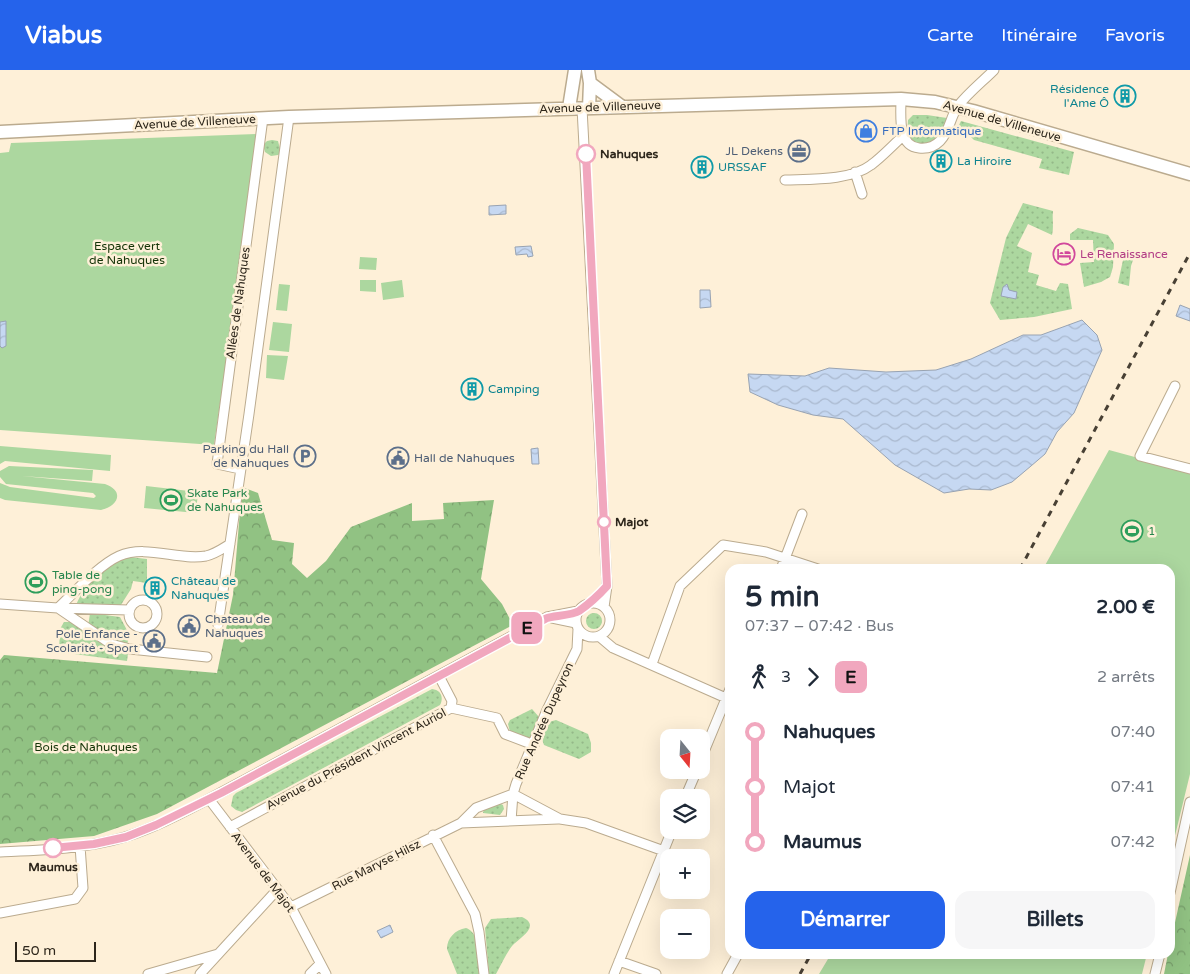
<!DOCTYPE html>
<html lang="fr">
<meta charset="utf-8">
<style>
body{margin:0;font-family:"Varela Round",sans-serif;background:#f6f6f7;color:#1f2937;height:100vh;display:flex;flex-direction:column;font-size:19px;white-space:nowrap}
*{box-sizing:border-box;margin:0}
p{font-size:16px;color:#747a83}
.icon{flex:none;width:28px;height:28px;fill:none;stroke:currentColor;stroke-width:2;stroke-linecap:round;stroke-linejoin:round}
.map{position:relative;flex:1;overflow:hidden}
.side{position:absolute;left:725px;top:494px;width:450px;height:395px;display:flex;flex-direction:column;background:#fff;border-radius:15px;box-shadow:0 5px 20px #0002}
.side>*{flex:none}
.badge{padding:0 10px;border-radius:8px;font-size:18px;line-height:32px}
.needle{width:32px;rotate:162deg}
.buttons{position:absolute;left:660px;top:659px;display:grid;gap:10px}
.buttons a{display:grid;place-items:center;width:50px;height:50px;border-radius:10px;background:#fff;box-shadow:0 5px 20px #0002;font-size:25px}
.scale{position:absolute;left:15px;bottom:12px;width:81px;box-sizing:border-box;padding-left:5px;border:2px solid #2d261b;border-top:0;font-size:14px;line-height:18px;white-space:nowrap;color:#2d261b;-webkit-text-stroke:4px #fef0d8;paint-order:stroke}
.map>.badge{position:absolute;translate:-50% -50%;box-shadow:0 0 0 2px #fff}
.legs{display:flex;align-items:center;gap:8px;height:55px;padding:0 20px;font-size:16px}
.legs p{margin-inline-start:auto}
.overview{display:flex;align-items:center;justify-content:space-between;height:85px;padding:0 20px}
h1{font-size:28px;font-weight:800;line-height:38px}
.button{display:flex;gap:10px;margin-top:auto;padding:10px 20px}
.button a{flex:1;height:58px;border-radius:15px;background:#2563eb;color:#fff;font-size:20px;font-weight:800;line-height:58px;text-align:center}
.button a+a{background:#f6f6f7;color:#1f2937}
ul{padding:0 20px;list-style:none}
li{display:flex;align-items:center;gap:18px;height:55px;font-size:19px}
li i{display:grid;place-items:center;width:8px;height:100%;margin:0 6px;background:currentColor}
li i::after{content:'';width:12px;height:12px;margin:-6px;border:4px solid;border-radius:50%;background:#fff}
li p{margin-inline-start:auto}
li:first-child i{background:linear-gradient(#0000 50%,currentColor 0)}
li:last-child i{background:linear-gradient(currentColor 50%,#0000 0)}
header{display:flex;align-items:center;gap:30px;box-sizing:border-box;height:70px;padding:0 25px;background:#2563eb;color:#fff}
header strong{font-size:24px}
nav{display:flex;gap:28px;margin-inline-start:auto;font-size:18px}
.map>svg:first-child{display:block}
.grass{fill:url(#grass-dots)}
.forest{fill:url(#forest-crowns)}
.green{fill:#acd79f}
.water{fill:url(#water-waves);stroke:#98a3b2}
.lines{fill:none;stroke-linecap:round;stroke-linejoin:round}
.street-casing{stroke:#bbab8f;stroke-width:11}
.secondary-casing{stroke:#bbab8f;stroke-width:15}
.street{stroke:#fff;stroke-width:9}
.secondary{stroke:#fff;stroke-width:12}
.rail{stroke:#484034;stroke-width:3;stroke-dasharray:6 6;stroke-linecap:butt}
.line-1-casing{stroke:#fff;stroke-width:11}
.line-1{stroke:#f1a7be;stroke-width:8}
.stop-1-dot{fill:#fff;stroke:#f1a7be;stroke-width:2.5}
.labels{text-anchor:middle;stroke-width:5;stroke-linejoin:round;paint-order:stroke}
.culture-label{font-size:12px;fill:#0d838f;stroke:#fef0d8;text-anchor:start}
.street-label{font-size:12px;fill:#2d261b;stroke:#fef0d8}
.shop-label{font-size:12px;fill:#366cbe;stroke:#fef0d8;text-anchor:start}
.service-label{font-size:12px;fill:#4e5e75;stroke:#fef0d8;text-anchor:end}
.stop-label{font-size:12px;font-weight:bold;fill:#2d261b;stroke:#fef0d8;text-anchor:start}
.park-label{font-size:12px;fill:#143407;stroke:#fef0d8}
.hotel-label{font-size:12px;fill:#b23c85;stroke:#fef0d8;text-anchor:start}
.leisure-label{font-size:12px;fill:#27864d;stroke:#fef0d8;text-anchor:start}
</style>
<header>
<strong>Viabus</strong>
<nav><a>Carte</a><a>Itinéraire</a><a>Favoris</a></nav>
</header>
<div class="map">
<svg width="1190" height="904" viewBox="0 0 1190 904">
<defs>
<pattern id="grass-dots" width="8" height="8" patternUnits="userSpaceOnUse" patternTransform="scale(1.25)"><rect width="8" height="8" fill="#acd79f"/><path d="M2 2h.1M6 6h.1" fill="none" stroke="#94b888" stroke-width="1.8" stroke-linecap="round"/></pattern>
<pattern id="forest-crowns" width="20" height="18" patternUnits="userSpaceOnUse" patternTransform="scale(1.25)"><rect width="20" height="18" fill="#91c283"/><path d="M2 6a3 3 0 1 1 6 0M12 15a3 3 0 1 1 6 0" fill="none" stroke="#779d6a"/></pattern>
<pattern id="water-waves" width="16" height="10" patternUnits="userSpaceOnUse" patternTransform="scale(1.25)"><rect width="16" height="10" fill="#c6d8f2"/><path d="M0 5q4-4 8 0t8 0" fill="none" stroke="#aab9cf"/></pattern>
</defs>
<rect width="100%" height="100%" fill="#fef0d8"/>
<path class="grass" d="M913,45H927L947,48C947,55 943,66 938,71C929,79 910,75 908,62C907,58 908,54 908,50Z
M961,51L1074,82L1069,105L1039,98L1042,89L974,70L959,55Z
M272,70L278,71L281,83L278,85L271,86L265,82L263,75L267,71Z
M1023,133L1053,141C1052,149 1054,157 1052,165L1028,154L1017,176L1032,183L1028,202L1039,205L1036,215L1056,221L1060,213L1068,214L1072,239L1034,247L1000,250L990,233L1006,168Z
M1078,158L1108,165L1114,174L1113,197L1110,207L1101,212L1084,217L1080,193L1094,192L1093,170H1070V164Z
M1125,181L1135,184L1131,196L1129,216L1118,213Z
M130,487L147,489V513L133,511L131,519L119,538L76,535C86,512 106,494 130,487Z
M90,543L120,547L129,564L127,576L113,571L88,557Z
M586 551a8 8 0 1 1 16 0a8 8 0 1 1-16 0Z
M64,552H72L99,572L128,583L127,591L59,582L60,559Z
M432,619C441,620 444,627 440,635L242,742L236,740L231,736L233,726L236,723Z
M532,639L539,647L531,668H528L510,662L508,654L510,650Z
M556,650L588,664L591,673V682L579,689L544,675L542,669L549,652Z
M499,733L503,735L504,739L500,745L483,743L484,739Z
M522,847C542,856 519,868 512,876C506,884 501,895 496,904H489L485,858L491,849Z
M466,858C482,864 478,890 479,904H457L447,879C447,868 455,860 466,858Z"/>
<path class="forest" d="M242,417L258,423L272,470L294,473L292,494L307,508L326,491L351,457L412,433V451L444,449L443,433L494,430L481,509L502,534L513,555L157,744L94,766L0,774V590L4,585L217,603L233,525Z
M1190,785V904H1164L1168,884H1170V875Z"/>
<path class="green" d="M259,64L214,375L0,360V83L9,82L11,73Z
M360,187L377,188L376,200L359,199Z
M360,210H376V222L360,221Z
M402,210L404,227L383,230L381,213Z
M279,214L290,215L287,241L276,240Z
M273,252L292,254L289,282L269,280Z
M267,285L288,286L284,310L266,308Z
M0,376L111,385L110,401L5,391L0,394Z
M1109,380L1190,402V704L1170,786V499H1043Z
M9,396L93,400L92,411L22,406L105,414C125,421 118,436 101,440L5,430L0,428V413L10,417L94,428L96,426L93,423L6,414L0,407V401Z
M146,416L198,422L196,443L144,438Z
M831,884H1147L1142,904H819Z"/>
<path class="water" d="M506,135V144L489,145V136Z
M531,176L533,186L528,187L527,184L516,185L515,177Z
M1007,214L1009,220L1017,222L1016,229L1001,226L1003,217Z
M700,220H710L711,237L700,238Z
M1180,235L1190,239V251L1176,246Z
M1082,250L1097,265L1102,280L1074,343L1057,362L1045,384L1031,396L1012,412L991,420L969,419L944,423L895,395L843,349L813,345L778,335L750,322L748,304L805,306L829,298L886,302L936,300L971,289L1023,265H1041Z
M6,251V276L2,278L0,276V252Z
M538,378L539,394H532L531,379Z
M390,855L393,862L381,868L377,861Z"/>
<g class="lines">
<g class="street-casing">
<path id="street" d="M901,29C901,45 897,76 919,78C928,79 934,77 940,71C950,61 950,47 958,36C968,23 982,12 994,0
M582,38L607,516L604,537
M855,102L862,124
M785,110C810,109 850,111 871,95C882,87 892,76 903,66
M1175,316L1140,386L1190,399
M240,399L217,394L263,48
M781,499L802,444
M129 544a14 14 0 1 1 28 0a14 14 0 1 1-28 0Z
M576 550a17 17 0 1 1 34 0a17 17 0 1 1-34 0Z
M0,534L58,538C75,522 99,495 119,486C147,474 178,491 206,486C215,484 222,479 230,474
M129,540L58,538L111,574L130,579L207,587
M552,548L576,553
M218,555L249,344L289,47
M600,567L613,578L726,628
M652,594L680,516L723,475L766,482L818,499
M451,638L497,648L505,664L534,675
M701,689L730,619
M685,728L697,700
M209,729L291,837L326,904
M511,751L513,724L516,714L547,640L577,579L578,559
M461,753L558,749
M230,757L451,638L452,631L439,606
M433,765L475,844L479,862L484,904
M0,782C42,780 85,779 125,767C154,758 182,743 209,729L547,547L578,541
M1170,823L1190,732
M291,837L461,753L476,738L513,724L560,749L586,753L664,781
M0,843L75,829L83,818L80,776
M619,891L656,904
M148,904L218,884
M200,904L277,820
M310,904L320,894
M614,904L672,760
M727,904L738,884
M1155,904L1160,884"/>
</g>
<g class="secondary-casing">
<path id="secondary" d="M588,0L590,13L589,38
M590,13L621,36
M569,38L575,0
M0,62L289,47L901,29L935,32L973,41L1190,104"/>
</g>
<use href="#street" class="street"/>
<use href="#secondary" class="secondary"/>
<path class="rail" d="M1020,499L1190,183
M800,904L811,884"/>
</g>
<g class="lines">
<g class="line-1-casing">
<path id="line-1" d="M53,778L94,774L126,767L156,755L221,723L547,548C554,546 573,545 579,541C589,534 598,526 607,516L586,84"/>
</g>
<use href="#line-1" class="line-1"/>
</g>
<defs>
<g id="building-ring" transform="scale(1.125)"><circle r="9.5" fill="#fef0d8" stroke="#0f9aa8" stroke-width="1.5"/><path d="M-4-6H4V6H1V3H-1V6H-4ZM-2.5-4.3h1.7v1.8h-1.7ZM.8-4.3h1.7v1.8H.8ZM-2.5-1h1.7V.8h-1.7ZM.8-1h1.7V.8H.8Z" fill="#0f9aa8"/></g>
<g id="shop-ring" transform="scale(1.125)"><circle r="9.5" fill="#fef0d8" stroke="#3f7fe0" stroke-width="1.5"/><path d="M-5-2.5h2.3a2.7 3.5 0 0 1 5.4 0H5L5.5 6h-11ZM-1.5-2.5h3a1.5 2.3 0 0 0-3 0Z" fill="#3f7fe0"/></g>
<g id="office-ring" transform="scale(1.125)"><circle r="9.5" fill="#fef0d8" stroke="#5c6f8a" stroke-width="1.5"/><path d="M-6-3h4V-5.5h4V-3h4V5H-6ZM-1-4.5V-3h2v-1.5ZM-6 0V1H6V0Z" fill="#5c6f8a"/></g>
<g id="hotel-ring" transform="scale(1.125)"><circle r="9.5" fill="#fef0d8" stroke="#d1479c" stroke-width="1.5"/><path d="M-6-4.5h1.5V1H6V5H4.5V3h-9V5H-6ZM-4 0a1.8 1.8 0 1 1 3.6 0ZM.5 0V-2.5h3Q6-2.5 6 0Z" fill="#d1479c"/></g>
<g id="parking-ring" transform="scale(1.125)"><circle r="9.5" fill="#fef0d8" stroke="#5c6f8a" stroke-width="1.5"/><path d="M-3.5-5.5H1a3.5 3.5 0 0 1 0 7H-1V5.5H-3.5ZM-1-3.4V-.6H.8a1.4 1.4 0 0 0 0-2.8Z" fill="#5c6f8a"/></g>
<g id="civic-ring" transform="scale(1.125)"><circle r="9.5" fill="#fef0d8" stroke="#5c6f8a" stroke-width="1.5"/><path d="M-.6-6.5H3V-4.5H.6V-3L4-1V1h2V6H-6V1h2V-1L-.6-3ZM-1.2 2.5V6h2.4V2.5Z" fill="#5c6f8a"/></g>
<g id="stadium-ring" transform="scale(1.125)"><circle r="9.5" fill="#fef0d8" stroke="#2e9e5b" stroke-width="1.5"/><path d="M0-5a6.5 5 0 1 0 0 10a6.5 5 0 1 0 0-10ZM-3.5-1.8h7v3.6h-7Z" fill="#2e9e5b"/></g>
</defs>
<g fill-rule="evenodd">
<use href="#building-ring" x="1125" y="26"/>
<use href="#shop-ring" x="866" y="61"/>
<use href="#office-ring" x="799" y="81"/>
<use href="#building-ring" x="941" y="91"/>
<use href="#building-ring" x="702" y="97"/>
<use href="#hotel-ring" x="1064" y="184"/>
<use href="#building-ring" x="472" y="319"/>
<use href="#parking-ring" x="305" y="386"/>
<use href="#civic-ring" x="398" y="388"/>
<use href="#stadium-ring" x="171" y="430"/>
<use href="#stadium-ring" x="1132" y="461"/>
<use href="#stadium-ring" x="36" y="512"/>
<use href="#building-ring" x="155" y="518"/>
<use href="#civic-ring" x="189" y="556"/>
<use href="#civic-ring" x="154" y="571"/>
</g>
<g class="stop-1-dot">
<circle cx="586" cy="84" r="9"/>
<circle cx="604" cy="452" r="6"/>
<circle cx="53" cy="778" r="9"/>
</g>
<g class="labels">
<g class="culture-label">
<text x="1109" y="23" text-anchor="end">Résidence<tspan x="1109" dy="14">l'Ame Ô</tspan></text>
<text x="957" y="95">La Hiroire</text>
<text x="718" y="101">URSSAF</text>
<text x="488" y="323">Camping</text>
<text x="171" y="515">Château de<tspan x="171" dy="14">Nahuques</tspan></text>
</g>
<g class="street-label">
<text transform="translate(600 37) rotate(-2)" y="4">Avenue de Villeneuve</text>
<text transform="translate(1002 51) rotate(16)" y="4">Avenue de Villeneuve</text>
<text transform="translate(195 52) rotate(-3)" y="4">Avenue de Villeneuve</text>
<text transform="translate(238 233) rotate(-82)" y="4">Allées de Nahuques</text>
<text transform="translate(544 651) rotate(-66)" y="4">Rue Andrée Dupeyron</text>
<text transform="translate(356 689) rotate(-28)" y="4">Avenue du Président Vincent Auriol</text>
<text transform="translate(376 795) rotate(-27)" y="4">Rue Maryse Hilsz</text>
<text transform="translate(263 802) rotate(53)" y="4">Avenue de Majot</text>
</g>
<g class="shop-label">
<text x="882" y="65">FTP Informatique</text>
</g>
<g class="service-label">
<text x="783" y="85">JL Dekens</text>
<text x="289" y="383">Parking du Hall<tspan x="289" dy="14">de Nahuques</tspan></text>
<text x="414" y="392" text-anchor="start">Hall de Nahuques</text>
<text x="205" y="553" text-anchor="start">Chateau de<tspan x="205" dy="14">Nahuques</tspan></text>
<text x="138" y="568">Pole Enfance -<tspan x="138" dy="14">Scolarité - Sport</tspan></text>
</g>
<g class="stop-label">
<text x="600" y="88">Nahuques</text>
<text x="615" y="456">Majot</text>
<text x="53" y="801" text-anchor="middle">Maumus</text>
</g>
<g class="park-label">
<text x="127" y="180">Espace vert<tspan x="127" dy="14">de Nahuques</tspan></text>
<text x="86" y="681">Bois de Nahuques</text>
</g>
<g class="hotel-label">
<text x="1080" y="188">Le Renaissance</text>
</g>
<g class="leisure-label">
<text x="187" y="427">Skate Park<tspan x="187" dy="14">de Nahuques</tspan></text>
<text x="1148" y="465">1</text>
<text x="52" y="509">Table de<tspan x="52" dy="14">ping-pong</tspan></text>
</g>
</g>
</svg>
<div class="buttons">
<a><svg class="needle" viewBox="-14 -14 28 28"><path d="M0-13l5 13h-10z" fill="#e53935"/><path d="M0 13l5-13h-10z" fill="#747a83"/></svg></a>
<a><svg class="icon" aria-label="layers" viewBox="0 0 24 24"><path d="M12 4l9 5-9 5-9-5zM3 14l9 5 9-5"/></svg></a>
<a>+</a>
<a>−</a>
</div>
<div class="scale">50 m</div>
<b class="badge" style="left:527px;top:558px;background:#f1a7be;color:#111">E</b>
<section class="side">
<div class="overview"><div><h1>5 min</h1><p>07:37 – 07:42 · Bus</p></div><b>2.00 €</b></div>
<div class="legs"><svg class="icon" aria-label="walk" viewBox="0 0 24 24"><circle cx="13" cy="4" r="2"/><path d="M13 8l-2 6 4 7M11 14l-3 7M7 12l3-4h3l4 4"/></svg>3<svg class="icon" aria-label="forward" viewBox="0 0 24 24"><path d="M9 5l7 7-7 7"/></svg><b class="badge" style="background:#f1a7be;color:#111">E</b><p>2 arrêts</p></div>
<ul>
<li><i style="color:#f1a7be"></i><b>Nahuques</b><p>07:40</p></li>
<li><i style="color:#f1a7be"></i><span>Majot</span><p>07:41</p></li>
<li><i style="color:#f1a7be"></i><b>Maumus</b><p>07:42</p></li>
</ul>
<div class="button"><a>Démarrer</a><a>Billets</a></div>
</section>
</div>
